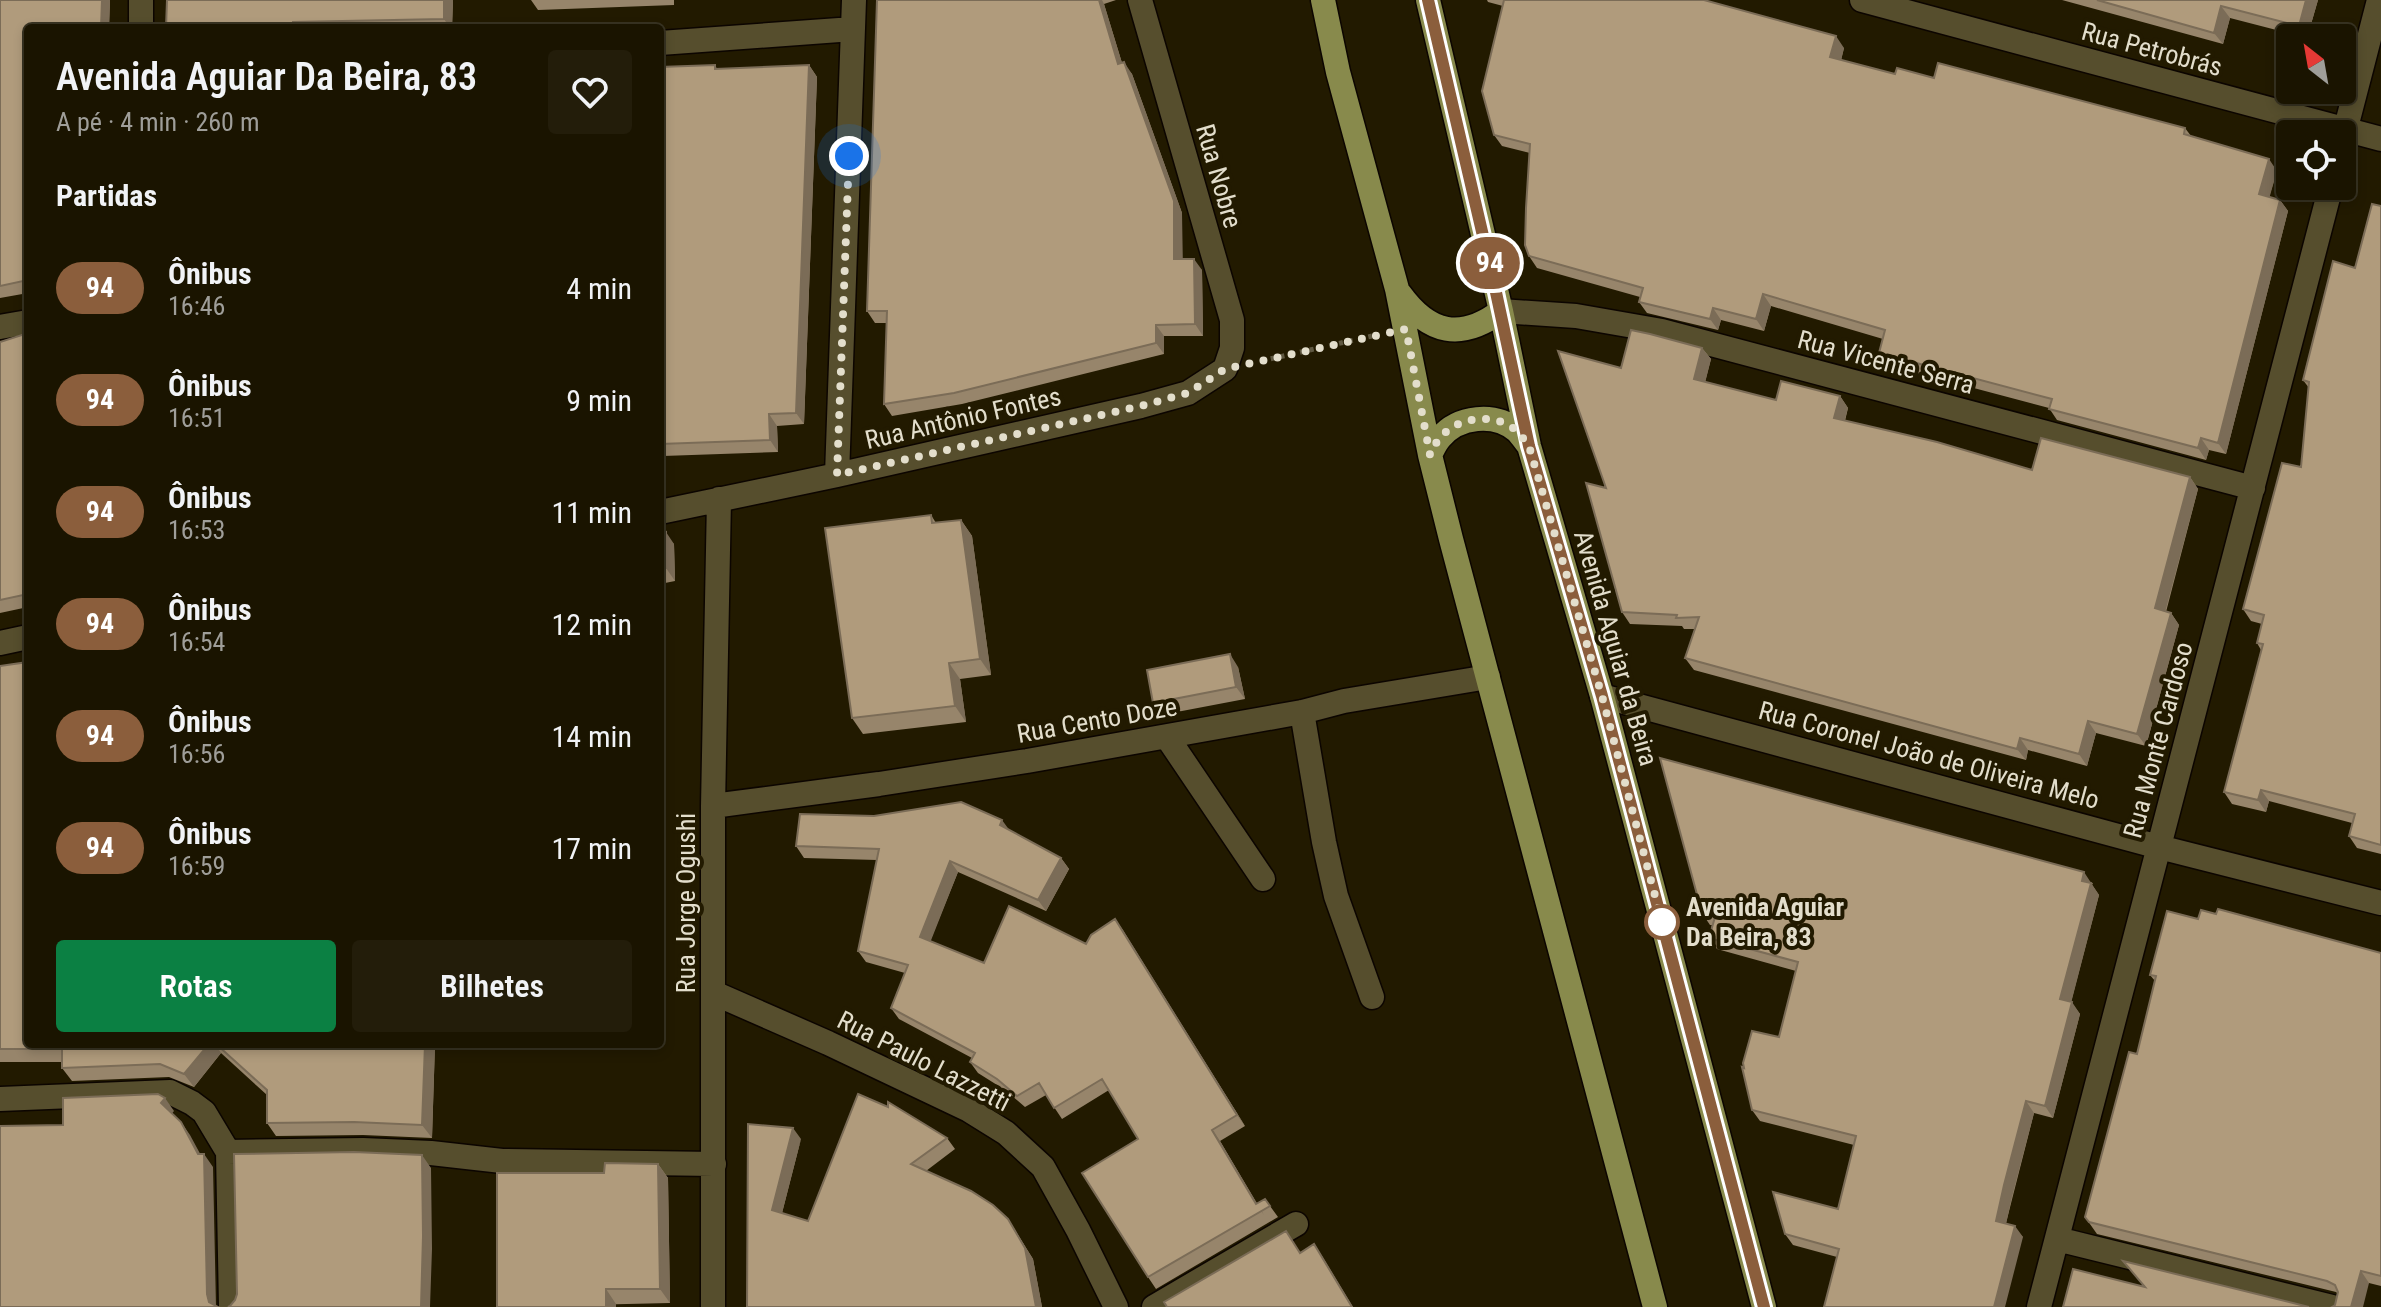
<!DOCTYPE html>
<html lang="pt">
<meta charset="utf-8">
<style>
body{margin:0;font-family:"Roboto Condensed",sans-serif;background:#231d0a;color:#f1f3f6;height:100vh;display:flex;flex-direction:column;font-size:30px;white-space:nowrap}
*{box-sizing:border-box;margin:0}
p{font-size:26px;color:#9f9e99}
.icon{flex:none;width:44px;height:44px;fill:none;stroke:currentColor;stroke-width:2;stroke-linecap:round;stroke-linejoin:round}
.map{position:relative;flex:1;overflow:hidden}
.details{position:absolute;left:24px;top:24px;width:640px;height:1024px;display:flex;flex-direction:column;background:#1a1400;border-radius:8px;box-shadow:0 4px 12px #0003,0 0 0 2px #383322}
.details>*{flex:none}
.badge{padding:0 16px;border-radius:26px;font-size:28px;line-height:52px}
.needle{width:52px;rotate:329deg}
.tools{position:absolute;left:2276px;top:24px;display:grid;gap:16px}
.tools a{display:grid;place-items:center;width:80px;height:80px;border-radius:8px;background:#1a1400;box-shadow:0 4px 12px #0003,0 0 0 2px #383322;font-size:40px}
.you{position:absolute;width:40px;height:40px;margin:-20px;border:6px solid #fff;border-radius:50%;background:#1a73e8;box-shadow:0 0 0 12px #1a73e833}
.map>.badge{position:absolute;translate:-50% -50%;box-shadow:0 0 0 4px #fff}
h2{padding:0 32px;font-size:30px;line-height:72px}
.round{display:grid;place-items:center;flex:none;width:84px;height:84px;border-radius:8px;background:#231d0a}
.head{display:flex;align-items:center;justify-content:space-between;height:136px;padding:0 32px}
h1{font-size:38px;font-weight:600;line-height:60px}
.button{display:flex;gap:16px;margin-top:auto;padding:16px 32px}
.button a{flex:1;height:92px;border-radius:8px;background:#0b8043;color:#fff;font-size:32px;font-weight:600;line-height:92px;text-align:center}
.button a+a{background:#231d0a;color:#f1f3f6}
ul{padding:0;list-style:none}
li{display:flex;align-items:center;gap:24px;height:112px;padding:0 32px}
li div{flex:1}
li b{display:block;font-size:30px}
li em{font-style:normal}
li .badge{min-width:88px;font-weight:700;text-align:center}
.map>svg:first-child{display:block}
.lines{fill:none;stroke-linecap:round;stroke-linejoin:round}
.minor-casing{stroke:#0c0500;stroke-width:27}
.major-casing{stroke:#0c0500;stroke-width:27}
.path{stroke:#5f5841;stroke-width:5;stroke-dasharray:4 6;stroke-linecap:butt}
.minor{stroke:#564e2d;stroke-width:24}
.major{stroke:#888a4c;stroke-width:24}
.wall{fill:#97856b}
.shaded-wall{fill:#7b6c57}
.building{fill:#b09b7c;stroke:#7b6c57;stroke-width:2}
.line-casing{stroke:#fff;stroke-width:18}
.line{stroke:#8b5e3c;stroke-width:12}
.walk{stroke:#e3decc;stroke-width:8;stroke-dasharray:0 14.4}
.stop-dot{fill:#fff;stroke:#8b5e3c;stroke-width:4}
.labels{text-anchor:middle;stroke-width:8;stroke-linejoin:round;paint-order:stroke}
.street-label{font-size:26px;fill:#e3decc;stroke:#221a00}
.stop-label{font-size:26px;font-weight:bold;fill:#e3decc;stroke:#221a00;text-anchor:start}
</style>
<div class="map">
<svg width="2381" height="1307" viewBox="0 0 2381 1307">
<rect width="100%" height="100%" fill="#221a00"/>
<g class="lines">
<g class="minor-casing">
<path id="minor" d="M1862,0L2381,139
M141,28V0
M660,43L853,29
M2342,143L2379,0
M1501,311L1576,316L1662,331L2253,488
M0,327L28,322
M837,475L854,0
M660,512L837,475L1141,406L1188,393L1225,369L1232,348V320L1140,0
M0,643L28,637
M1602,696L2159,847L2381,903
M1302,712L1324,842L1336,896L1372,997
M1167,737L1263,879
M713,806L879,784L1027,761L1302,712L1344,701L1488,677
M714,993L828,1043L969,1110L1006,1133L1043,1167L1078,1230L1116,1307
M0,1099L170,1092L192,1103L204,1112L228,1152L231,1307
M228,1152L363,1150L431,1153L502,1161L714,1164
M2057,1239L2332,1307
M713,1307V806L719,499
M1154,1307L1296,1224
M2039,1307L2331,186"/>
</g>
<g class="major-casing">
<path id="major" d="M1323,0L1338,72L1397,289L1430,455L1451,539L1655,1307
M1428,0L1501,311L1529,446L1602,696L1764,1307
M1400,294C1429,334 1461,341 1501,311
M1430,455C1433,449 1436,442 1440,438C1458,416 1495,412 1517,431C1521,435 1525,441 1529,446"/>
</g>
<path class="path" d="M1261,361L1372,336"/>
<use href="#minor" class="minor"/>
<use href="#major" class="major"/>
</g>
<path class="wall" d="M0,0H110L109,28H28V293L0,298Z
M453,0L452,28H166Z
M531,0H674V5L538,10Z
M877,0H1116L1104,4L1122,63L1132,74L1182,213V259L1202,270L1203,336H1164V354L962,404L892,416L884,404L887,323H875L867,311Z
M1487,0H1704L1844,48L1841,60L1895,74L1934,78L2185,128L2191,136L2277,171L2269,197L2280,200L2288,211L2226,454L2209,450L2206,460L2057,420L2049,408L1887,365L1879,353L1883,339L1771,306L1764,331L1721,320L1718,330L1647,313L1639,302L1640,297L1537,268L1529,256L1530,153L1502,146L1494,135L1503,6L1488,2Z
M2062,0H2318L2307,38L2230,18L2223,44Z
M715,65L717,69L809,65L817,77L804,424L777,426L778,452L663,456L664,480L660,481V67Z
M2381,206V854L2357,848L2349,836L2352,823L2269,801L2266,812L2232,804L2224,792L2261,650L2257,643L2262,624L2251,621L2243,609L2301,467L2309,388L2303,380L2355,268Z
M28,333V607L0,613V342Z
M1702,348L1711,359L1705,382L1776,400L1840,396L1848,408L1845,421L2032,470L2190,477L2198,489L2166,612L2171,613L2179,625L2146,746L2096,733L2087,766L2028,750L2026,760L1694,670L1685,658L1695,629H1684L1682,626L1630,624L1622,612L1606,488L1621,368Z
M931,515L936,523L961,520L972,536L991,675L960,679L966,722L863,734L852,718Z
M660,533L674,544L675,581L660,584Z
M0,666L28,1044H435L432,1138L363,1135L276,1136L267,1123V1095L221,1053L194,1087L169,1077L72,1081L62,1068V1062H0Z
M1238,667L1245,699L1161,715L1153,703Z
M1010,831L1061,858L1069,869L1046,911L958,872L930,941L984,963L1086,944L1115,919L1245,1126L1220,1141L1257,1204L1265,1199L1278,1217L1156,1289L1148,1277L1138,1139L1109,1090L1062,1119L1046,1095L1025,1107L1005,1090L978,1073L970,1062L972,1058L899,1019L891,1008L905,973L866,962L858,951L877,860L804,858L796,846Z
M2093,883L2092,885L2099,895L2071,1002L2080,1014L2053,1118L2034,1113L2006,1223L2023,1237L1837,1257L1793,1245L1785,1234L1838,1209L1854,1145L1760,1121L1752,1110L1744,1068L1779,1037L1796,971L1717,949L1709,938L1712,925H1710L1702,913Z
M2198,919L2381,953V1286L2369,1283L2335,1305L2338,1294L2336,1292L2097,1234L2085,1217L2137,1054L2155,981L2150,975Z
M947,1138L955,1149L926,1171L1008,1219L1033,1259L1042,1307H747L801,1139L782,1213L808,1221Z
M658,1164L668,1178L670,1303L497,1307L604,1173Z"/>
<path class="shaded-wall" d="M102,0H110L109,28H101Z
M444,0H453L452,28H450L444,19Z
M1099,0H1102L1104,4L1126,76L1118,64Z
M2306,0H2318L2307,38L2299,26Z
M2221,6L2230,18L2223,44L2214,33Z
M1836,36L1844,48L1839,69L1830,57Z
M1124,62L1132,74L1182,213L1183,270L1174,259Z
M809,65L817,77L804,424L796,413Z
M2269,159L2277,171L2267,206L2259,194Z
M2280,200L2288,211L2226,454L2218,443Z
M1194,259L1202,270L1203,336L1195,324Z
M1763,294L1771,306L1764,331L1756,319Z
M1713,308L1721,320L1718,330L1710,319Z
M1156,325L1164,336V354L1156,343Z
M1702,348L1711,359L1703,391L1694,379Z
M1840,396L1848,408L1842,430L1834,418Z
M769,414L777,426L778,452L770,440Z
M2201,438L2209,450L2206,460L2198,448Z
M660,452L663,456L664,480L660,475Z
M2190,477L2198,489L2163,620L2155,608Z
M961,520L972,536L991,675L980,659Z
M666,532L674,544L675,581L666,568Z
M2171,613L2179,625L2146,746L2137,734Z
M1230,654L1238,667L1245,699L1236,687Z
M949,663L960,679L966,722L955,706Z
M2088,721L2096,733L2087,766L2079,754Z
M2020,738L2028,750L2026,760L2017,749Z
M2261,790L2269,801L2266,812L2258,800Z
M1002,820L1010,831L1000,825Z
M1061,858L1069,869L1046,911L1038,900Z
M950,861L958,872L928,948L920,937Z
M2084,872L2099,895L2069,1011L2060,999Z
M1115,919L1123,930L1245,1126L1237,1115Z
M2072,1002L2080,1014L2053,1118L2045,1106Z
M209,1044H215L221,1053L194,1087L184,1074Z
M425,1044H435L432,1138L422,1125Z
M165,1098L174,1111L170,1116L161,1103Z
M2026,1101L2034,1113L2012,1197L2004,1233L1996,1221L2004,1185Z
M181,1122L190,1135L204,1161V1154L213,1167L216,1307L209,1302L207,1294L198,1154Z
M793,1128L801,1139L780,1221L772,1210Z
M1212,1130L1220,1141L1264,1215L1256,1204Z
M422,1155L431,1168L432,1249L430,1307H421Z
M658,1164L668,1178L670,1303L660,1289Z
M1008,1219L1033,1259L1042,1307H1036Z
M2015,1226L2023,1237L2005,1307H1994Z
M1314,1244L1322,1256L1353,1307H1352Z
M2361,1271L2369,1283L2363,1307H2351Z
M606,1289L616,1304V1307H606Z"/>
<path class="building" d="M0,0H102L101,28H28V280L0,286Z
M167,0H444V19L293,22V28H166Z
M877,0H1099L1118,64L1124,62L1174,201V259H1194L1195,324L1156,325V343L954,393L884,404L887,311H867Z
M1504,0H1704L1836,36L1830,57L1895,74L1897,68L1934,78L1938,63L2185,128L2184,134L2269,159L2259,194L2280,200L2218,443L2201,438L2198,448L2049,409L2052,399L1879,353L1885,330L1763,294L1756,319L1713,308L1710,319L1639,302L1643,288L1529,256L1525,245L1526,208L1530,144L1494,135L1482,91Z
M2097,0H2306L2299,26L2221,6L2214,33Z
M715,65V69L809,65L796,413L769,414L770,440L660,444V67Z
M2372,204L2381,206V845L2349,836L2355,814L2261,790L2258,800L2224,792L2263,644L2257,643L2264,615L2243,609L2282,463L2301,467L2309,382L2303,380L2333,261L2355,268Z
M1631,330L1650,334L1702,348L1694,379L1776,400L1781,381L1840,396L1834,418L1937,442L2032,470L2041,438L2190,477L2155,608L2171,613L2137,734L2088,721L2079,754L2020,738L2017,749L1685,658L1699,617L1676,618L1677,615L1622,612L1586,483L1606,488L1558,351L1621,368Z
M28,333V594L0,600V342Z
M931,515L932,523L961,520L980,659L949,663L955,706L852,718L825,528Z
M666,532V568L660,570V533Z
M1230,654L1236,687L1153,703L1147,670Z
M28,662V1044H209L184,1074L160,1064L62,1068V1049H0V666Z
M1660,758L2084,872L2082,881L2091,883L2060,999L2072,1002L2045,1106L2026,1101L2004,1185L1996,1221L2015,1226L1994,1307H1824L1839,1249L1785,1234L1773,1192L1838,1209L1856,1136L1752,1110L1742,1067L1744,1068L1743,1063L1752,1031L1779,1037L1798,962L1709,938L1715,917L1702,913Z
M961,802L1002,820L1000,825L1061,858L1038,900L950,861L920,937L984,963L1009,906L1086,944L1091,935L1115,919L1237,1115L1212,1130L1256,1204L1265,1199L1270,1206L1148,1277L1082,1173L1138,1139L1102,1079L1054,1108L1039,1083L1017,1096L997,1079L970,1062L975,1053L891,1008L908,965L858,951L879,849L796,846L800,814L874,816Z
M2218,909L2381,953V1276L2361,1271L2351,1307H2332L2335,1305L2338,1292L2335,1285L2327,1281L2089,1222L2085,1217L2129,1052L2137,1054L2156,976L2150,975L2167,911L2198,919L2201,910L2216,914Z
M216,1044H425L422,1125L354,1122L267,1123V1090Z
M158,1094L165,1098L161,1103L181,1122L198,1154H204L207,1294L209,1302L218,1307H0V1126L63,1125V1098Z
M858,1094L888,1107V1102L947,1138L911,1164L971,1191L993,1205L1008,1219L1025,1248L1036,1307H747L748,1124L793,1128L772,1210L808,1221Z
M354,1152L422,1155L423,1236L421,1307H228L230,1306L235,1300L237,1294L234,1154Z
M605,1163L658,1164L660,1289H606V1307H497V1173H604Z
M1286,1231L1300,1253L1314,1244L1352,1307H1167L1164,1302Z
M2123,1261L2309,1307H2063L2073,1269L2145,1287Z"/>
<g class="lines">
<g class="line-casing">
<path id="line" d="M1428,0L1494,283L1529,446L1602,696L1764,1307"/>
</g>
<use href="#line" class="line"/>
<path class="walk" d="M849,156L837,475L1141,406L1188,393L1225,369L1406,329L1430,455C1433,449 1436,442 1440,438C1458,416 1495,412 1517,431C1521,435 1525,441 1529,446L1602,696L1662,922"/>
</g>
<circle class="stop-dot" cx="1662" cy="922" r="16"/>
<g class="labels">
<g class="street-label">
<text transform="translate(2152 49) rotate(15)" y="9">Rua Petrobrás</text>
<text transform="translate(1219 176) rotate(74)" y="9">Rua Nobre</text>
<text transform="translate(1886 362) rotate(15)" y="9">Rua Vicente Serra</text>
<text transform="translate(963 418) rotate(-13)" y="9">Rua Antônio Fontes</text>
<text transform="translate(1616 648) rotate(74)" y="9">Avenida Aguiar da Beira</text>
<text transform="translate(1097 720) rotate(-10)" y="9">Rua Cento Doze</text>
<text transform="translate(2158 740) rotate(-75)" y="9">Rua Monte Cardoso</text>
<text transform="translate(1929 755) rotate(15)" y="9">Rua Coronel João de Oliveira Melo</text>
<text transform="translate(686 903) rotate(-90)" y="9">Rua Jorge Ogushi</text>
<text transform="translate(924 1061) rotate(27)" y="9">Rua Paulo Lazzetti</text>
</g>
<g class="stop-label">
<text x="1686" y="916">Avenida Aguiar<tspan x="1686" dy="30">Da Beira, 83</tspan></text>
</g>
</g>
</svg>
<div class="tools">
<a><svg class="needle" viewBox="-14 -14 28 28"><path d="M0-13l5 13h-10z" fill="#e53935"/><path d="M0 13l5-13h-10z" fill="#9f9e99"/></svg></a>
<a><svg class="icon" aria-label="locate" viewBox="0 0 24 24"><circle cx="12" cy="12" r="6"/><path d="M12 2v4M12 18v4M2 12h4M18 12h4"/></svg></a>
</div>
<div class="you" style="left:849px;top:156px"></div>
<b class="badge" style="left:1490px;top:263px;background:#8b5e3c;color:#fff">94</b>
<section class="details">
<div class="head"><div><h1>Avenida Aguiar Da Beira, 83</h1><p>A pé · 4 min · 260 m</p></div><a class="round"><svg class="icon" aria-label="heart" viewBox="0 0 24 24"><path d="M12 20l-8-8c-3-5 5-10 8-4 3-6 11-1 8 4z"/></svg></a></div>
<h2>Partidas</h2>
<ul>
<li><span class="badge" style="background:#8b5e3c;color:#fff">94</span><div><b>Ônibus</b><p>16:46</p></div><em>4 min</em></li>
<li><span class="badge" style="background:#8b5e3c;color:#fff">94</span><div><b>Ônibus</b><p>16:51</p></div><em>9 min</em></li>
<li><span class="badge" style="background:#8b5e3c;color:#fff">94</span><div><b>Ônibus</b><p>16:53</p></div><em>11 min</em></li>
<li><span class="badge" style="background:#8b5e3c;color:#fff">94</span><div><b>Ônibus</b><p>16:54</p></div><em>12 min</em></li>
<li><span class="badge" style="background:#8b5e3c;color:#fff">94</span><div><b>Ônibus</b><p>16:56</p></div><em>14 min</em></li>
<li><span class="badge" style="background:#8b5e3c;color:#fff">94</span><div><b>Ônibus</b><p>16:59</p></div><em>17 min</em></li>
</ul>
<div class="button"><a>Rotas</a><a>Bilhetes</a></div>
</section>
</div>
